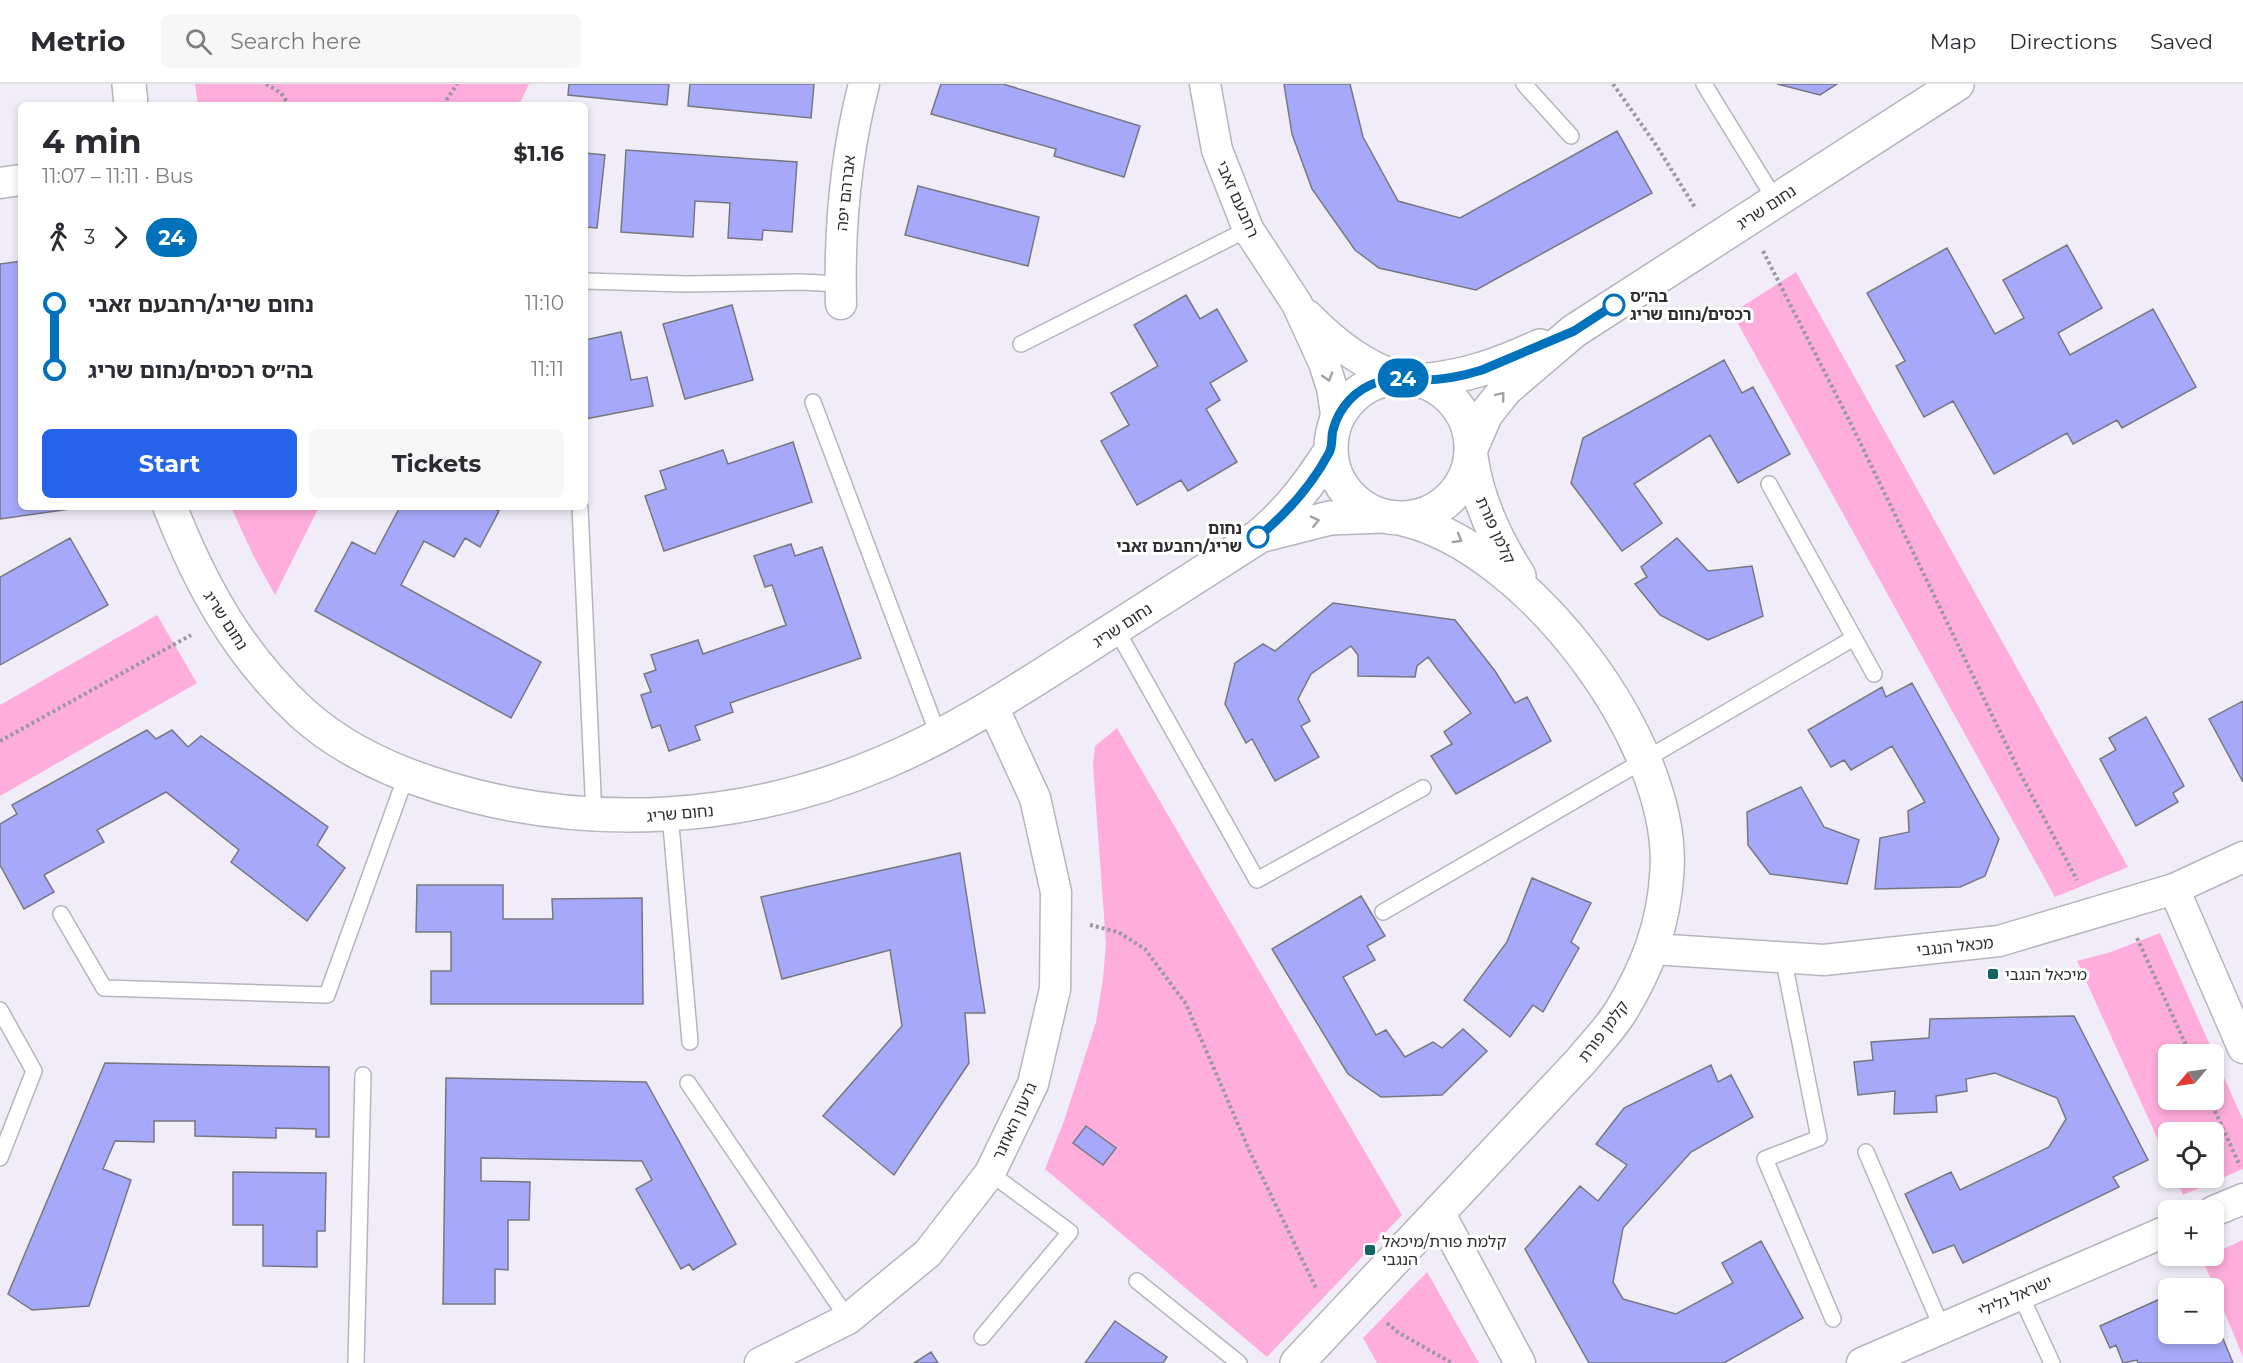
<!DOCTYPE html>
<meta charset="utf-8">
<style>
body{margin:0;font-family:Montserrat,"Noto Sans Hebrew",sans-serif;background:#f7f7f7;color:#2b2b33;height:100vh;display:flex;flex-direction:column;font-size:22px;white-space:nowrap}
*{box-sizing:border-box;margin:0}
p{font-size:20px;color:#7c7c81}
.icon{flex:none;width:33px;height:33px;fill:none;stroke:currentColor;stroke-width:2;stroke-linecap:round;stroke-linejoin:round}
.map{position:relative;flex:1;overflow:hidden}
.details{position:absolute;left:18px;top:18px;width:570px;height:408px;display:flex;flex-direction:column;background:#fff;border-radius:9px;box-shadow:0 3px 9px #0003}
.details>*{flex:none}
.badge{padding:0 12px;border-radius:20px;font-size:21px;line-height:39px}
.needle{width:39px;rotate:241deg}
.tools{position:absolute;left:2158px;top:960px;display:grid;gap:12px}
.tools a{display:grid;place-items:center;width:66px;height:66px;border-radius:9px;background:#fff;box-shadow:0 3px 9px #0003;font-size:30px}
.map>.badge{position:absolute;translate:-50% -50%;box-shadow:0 0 0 3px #fff}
.legs{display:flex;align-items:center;gap:9px;height:66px;padding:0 24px;font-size:20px}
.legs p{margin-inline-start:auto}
.head{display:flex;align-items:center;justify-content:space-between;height:102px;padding:0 24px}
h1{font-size:33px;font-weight:700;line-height:45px}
.cta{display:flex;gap:12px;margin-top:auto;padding:12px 24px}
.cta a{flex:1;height:69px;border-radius:9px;background:#2563eb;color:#fff;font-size:24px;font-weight:700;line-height:69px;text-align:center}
.cta a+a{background:#f7f7f7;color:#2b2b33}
ul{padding:0 24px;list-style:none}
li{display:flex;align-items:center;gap:21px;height:66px;font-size:22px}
li i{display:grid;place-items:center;width:9px;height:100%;margin:0 8px;background:currentColor}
li i::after{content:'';width:15px;height:15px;margin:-8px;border:4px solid;border-radius:50%;background:#fff}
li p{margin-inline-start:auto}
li:first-child i{background:linear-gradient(#0000 50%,currentColor 0)}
li:last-child i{background:linear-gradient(currentColor 50%,#0000 0)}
header{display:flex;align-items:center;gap:36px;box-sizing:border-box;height:84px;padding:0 30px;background:#fff;border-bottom:2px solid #e1e1e2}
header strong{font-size:28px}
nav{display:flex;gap:33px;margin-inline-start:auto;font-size:21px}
.search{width:420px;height:54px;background:#f7f7f7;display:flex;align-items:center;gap:15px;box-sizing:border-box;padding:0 21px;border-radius:9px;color:#7c7c81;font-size:22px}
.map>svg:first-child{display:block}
.green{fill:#ffaddc}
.building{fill:#a6a9f9;stroke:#767781;stroke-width:1.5}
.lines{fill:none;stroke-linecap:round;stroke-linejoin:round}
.service-casing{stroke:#b7b4be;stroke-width:18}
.minor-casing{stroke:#b7b4be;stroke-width:33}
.tertiary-casing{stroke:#b7b4be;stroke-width:36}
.path{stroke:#9b98a0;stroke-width:4;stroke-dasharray:3 3;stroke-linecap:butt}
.service{stroke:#fff;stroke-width:15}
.minor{stroke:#fff;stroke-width:30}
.tertiary{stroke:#fff;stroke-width:33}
.oneway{stroke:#a1a0a2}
.line-1-casing{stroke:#fff;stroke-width:14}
.line-1{stroke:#0072bc;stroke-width:9}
.stop-1-dot{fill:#fff;stroke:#0072bc;stroke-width:3}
.poi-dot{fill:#146466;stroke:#fff;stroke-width:2}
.labels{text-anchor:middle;stroke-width:6;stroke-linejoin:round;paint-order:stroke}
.street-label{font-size:16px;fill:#2f2d31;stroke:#fff}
.stop-label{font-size:16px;font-weight:bold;fill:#2f2d31;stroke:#fff;text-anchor:start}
.poi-label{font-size:16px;fill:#2f2d31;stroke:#fff;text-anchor:start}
</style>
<header>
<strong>Metrio</strong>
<div class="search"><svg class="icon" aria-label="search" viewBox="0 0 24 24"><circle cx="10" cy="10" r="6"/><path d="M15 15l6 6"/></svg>Search here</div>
<nav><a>Map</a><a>Directions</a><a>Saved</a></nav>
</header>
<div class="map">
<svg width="2243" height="1279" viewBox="0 0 2243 1279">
<rect width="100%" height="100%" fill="#f1edf8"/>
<path class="green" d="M195,0H529L519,21H198Z
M1796,188L2128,783L2055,813L1732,229Z
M231,423H319L275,511L254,473Z
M157,531L197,599L0,712V621Z
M1117,644L1402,1131L1267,1273L1045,1085L1064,1037L1096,938L1103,895L1106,860L1093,681L1095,662Z
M2160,849L2214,970H2169V1016H2214V971L2243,1036V1085L2183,1111L2175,1094H2214V1048H2169V1080L2077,877L2111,868Z
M2243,1156V1273L2202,1174L2214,1172V1169Z
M1427,1188L1479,1279H1377L1363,1254Z"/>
<path class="building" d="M569,0H669L667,21L568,11Z
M690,0H814L811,34L688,22Z
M941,0H1003L1140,42L1124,93L1054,72L1056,65L931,30Z
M1284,0H1350L1363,53L1398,117L1460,134L1617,47L1652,109L1476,206L1379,184L1355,166L1312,105L1292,50Z
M1777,0H1837L1820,11Z
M626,66L797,78L792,148L763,146L762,156L728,154L730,119L695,117L693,153L621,148Z
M585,69L605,71L597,144L585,143Z
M918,102L1039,133L1028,182L905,151Z
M2067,161L2102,224L2058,249L2070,271L2153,225L2196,303L2122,344L2117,336L2073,360L2067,349L1994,390L1953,317L1924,333L1896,282L1905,277L1867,209L1947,164L1995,250L2024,234L2003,196Z
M21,177V423L77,424L0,435V180Z
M1186,211L1200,235L1217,225L1247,277L1210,299L1220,316L1206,325L1237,378L1188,407L1181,396L1137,421L1101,357L1129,341L1111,309L1158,282L1134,241Z
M732,221L753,296L685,315L663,240Z
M621,248L631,296L647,293L653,322L585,335V256Z
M1724,276L1742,309L1753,303L1790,370L1738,399L1710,351L1634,400L1662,439L1622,467L1571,399L1583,354Z
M793,358L812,418L664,467L645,412L666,405L660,387L723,366L728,380Z
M400,423H491L499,427L480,463L465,454L454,473L424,457L401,501L541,578L511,634L315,527L352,458L375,470Z
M70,454L108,521L0,581V493Z
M1677,454L1708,487L1752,482L1763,532L1708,556L1660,531L1635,500L1647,493L1641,483Z
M791,460L795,472L822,463L861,574L730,619L733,628L695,642L700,656L669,667L660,641L652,644L641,611L651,608L644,590L656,586L651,571L698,556L703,570L786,541L772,501L765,503L754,472Z
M1333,519L1455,536L1495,587L1515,619L1527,613L1551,657L1456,710L1431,672L1452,660L1444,648L1471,629L1428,573L1417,582L1415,593L1358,592V571L1351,562L1311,590L1298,615L1310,637L1301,642L1319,673L1275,697L1252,655L1246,659L1225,620L1235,579L1263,560L1275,567Z
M1912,599L1999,755L1985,792L1960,803L1875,805L1880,754L1909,748L1908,727L1925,718L1892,662L1851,686L1844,676L1831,683L1808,646L1882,603L1886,613Z
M2243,617V698L2209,635Z
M2146,633L2184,702L2173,709L2178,718L2136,742L2100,675L2116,666L2109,654Z
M147,646L156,655L172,646L188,663L201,652L328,743L317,761L345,784L307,837L231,778L239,766L166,708L97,746L104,758L44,791L54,808L24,825L0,781V740L17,730L12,721Z
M1801,703L1824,743L1859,756L1847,800L1770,790L1748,761L1747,728Z
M960,769L985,929H965L969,979L894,1091L823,1032L902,942L890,866L782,895L761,813Z
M1532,794L1591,819L1571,858L1579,864L1543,928L1533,921L1510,953L1464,916L1507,858Z
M417,801H503V835H553L552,815L642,814L643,920H431V887H451V848H416Z
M1361,812L1385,852L1367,862L1375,876L1343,893L1376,951L1386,946L1405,973L1433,958L1442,964L1463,945L1487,967L1442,1011L1381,1013L1348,990L1272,865Z
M2074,932L2148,1076L2113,1093L2119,1103L1963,1179L1954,1161L1933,1169L1905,1110L1951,1088L1960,1106L2049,1063L2066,1035L2057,1014L1995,989L1966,995L1967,1007L1936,1012L1937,1028L1894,1030L1895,1007L1858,1011L1854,978L1873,976L1871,958L1929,954L1930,935Z
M105,979L329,983V1053H316V1045L276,1044V1054L195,1052V1037H154V1058L115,1057L103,1085L131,1096L89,1222L32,1226L8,1210Z
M1711,981L1718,998L1731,991L1753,1033L1691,1068L1623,1144L1613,1198L1623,1215L1676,1230L1733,1199L1722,1179L1761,1157L1803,1234L1724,1279H1589L1525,1165L1580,1102L1598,1117L1627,1081L1596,1060L1624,1024Z
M446,994L646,998L736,1160L693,1186L689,1180L681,1185L636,1105L652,1096L642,1077L481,1074V1097L530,1098L529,1136H508V1186L495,1185V1220H443Z
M1086,1042L1116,1064L1103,1081L1073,1059Z
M233,1088L326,1089L325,1147H317V1183L263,1182V1141H233Z
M2169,1211V1250H2214V1233L2233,1279H2138L2137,1276L2123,1279L2116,1261L2110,1264L2100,1242Z
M1115,1237L1167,1273L1163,1279H1085Z
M931,1268L938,1279H914Z"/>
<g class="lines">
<g class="service-casing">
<path id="service" d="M1524,0L1571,52
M1704,0L1776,117
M585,197L686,200L801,198L841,200
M1021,260L1248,145
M813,318L939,653
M1769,400L1874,590
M580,423L594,732
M1116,545L1257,796L1423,704
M670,730L690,958
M1383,828L1854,554
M61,830L104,904L327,911L406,692
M1783,873L1819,1054L1765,1075L1833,1235
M0,926L34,987L0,1074
M688,999L848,1235
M1866,1068L1942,1244
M1137,1197L1239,1279
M2020,1210L2052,1279
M982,1253L1070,1148L990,1089
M356,1279L363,991"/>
</g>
<g class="minor-casing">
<path id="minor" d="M1205,0L1217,66L1248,145L1297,220L1324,279L1332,304L1336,330L1333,345
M0,99L21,96
M841,220C839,145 845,73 864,0
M1307,231C1333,258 1364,282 1399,293
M2174,805L2243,964
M1653,865L1824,876L1999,857L2174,805L2243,773
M2214,1127L2243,1115
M1439,1128L1520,1279
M760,1279L848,1235L928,1169L990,1089L1033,1000L1055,905L1056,808L1035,714L993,623
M1862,1279L2169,1146"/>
</g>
<g class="tertiary-casing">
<path id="tertiary" d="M129,0L131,21
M1331 364a70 70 0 1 1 140 0a70 70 0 1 1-140 0Z
M1420,297C1465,293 1499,281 1540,262
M1472,362L1486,330L1506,305L1574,247L1957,0
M1471,373C1477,416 1496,456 1519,492
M170,423C201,502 239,571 302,629C341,664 390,687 439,702C586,748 744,739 885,678C951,650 1011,611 1072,572C1134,533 1196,493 1258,453C1289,427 1310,399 1331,366
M1263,451L1330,434L1382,432
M1297,1279L1581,977C1594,961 1610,945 1621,927C1648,883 1664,840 1667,787C1675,658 1528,464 1403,435"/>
</g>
<path class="path" d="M266,0L281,9L289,21
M1613,0L1656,61L1696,125
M443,21L457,0
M1763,167L1853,344L2021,691L2077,796
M0,657L191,551
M1090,841L1118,848L1145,865L1186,920L1250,1068L1316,1204
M2137,854L2190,970
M2210,1016L2240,1082
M1387,1239L1399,1249L1452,1279"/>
<use href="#service" class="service"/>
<use href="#minor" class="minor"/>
<use href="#tertiary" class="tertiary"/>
</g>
<defs><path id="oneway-chevron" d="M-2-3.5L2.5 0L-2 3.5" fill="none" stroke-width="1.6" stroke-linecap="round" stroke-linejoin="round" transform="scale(1.5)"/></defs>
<g class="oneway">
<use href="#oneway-chevron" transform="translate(1328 293) rotate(73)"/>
<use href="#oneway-chevron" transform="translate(1501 312) rotate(-50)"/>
<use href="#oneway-chevron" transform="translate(1315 437) rotate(-13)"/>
<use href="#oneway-chevron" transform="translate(1458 455) rotate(31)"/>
</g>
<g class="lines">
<g class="line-1-casing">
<path id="line-1" d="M1258,453C1287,429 1312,401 1329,369C1333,362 1331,353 1333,346C1339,323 1356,305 1378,298C1397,291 1406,297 1423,296C1443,296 1463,292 1482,286L1574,247L1614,221"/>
</g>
<use href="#line-1" class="line-1"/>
</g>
<g class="stop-1-dot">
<circle cx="1614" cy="221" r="10"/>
<circle cx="1258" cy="453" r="10"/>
</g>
<g class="poi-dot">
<rect x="1987" y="884" width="12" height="12" rx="3"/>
<rect x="1364" y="1160" width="12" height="12" rx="3"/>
</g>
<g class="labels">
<g class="street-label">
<text transform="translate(845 109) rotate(-84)" y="6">אברהם יפה</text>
<text transform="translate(1238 115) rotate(66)" y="6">רחבעם זאבי</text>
<text transform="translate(1766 123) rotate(-33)" y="6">נחום שריג</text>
<text transform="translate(1496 446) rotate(65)" y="6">קלמן פורת</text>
<text transform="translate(226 536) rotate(57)" y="6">נחום שריג</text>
<text transform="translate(1122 541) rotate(-33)" y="6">נחום שריג</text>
<text transform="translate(680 729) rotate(-5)" y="6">נחום שריג</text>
<text transform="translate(1955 862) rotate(-6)" y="6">מכאל הנגבי</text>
<text transform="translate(1603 947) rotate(-53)" y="6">קלמן פורת</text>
<text transform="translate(1014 1037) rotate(-65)" y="6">גדעון האוזנר</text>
<text transform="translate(2015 1212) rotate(-24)" y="6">ישראל גלילי</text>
</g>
<g class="stop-label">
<text x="1630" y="218">בה״ס<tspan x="1630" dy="18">רכסים/נחום שריג</tspan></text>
<text x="1242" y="450" text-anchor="end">נחום<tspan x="1242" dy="18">שריג/רחבעם זאבי</tspan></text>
</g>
<g class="poi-label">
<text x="2005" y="896">מיכאל הנגבי</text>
<text x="1382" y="1163">קלמת פורת/מיכאל<tspan x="1382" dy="18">הנגבי</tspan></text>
</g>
</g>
</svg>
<div class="tools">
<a><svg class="needle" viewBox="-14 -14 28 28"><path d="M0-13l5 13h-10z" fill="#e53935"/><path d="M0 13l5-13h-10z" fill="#7c7c81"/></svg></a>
<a><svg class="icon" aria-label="locate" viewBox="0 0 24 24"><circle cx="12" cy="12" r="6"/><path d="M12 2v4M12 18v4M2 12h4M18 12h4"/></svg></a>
<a>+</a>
<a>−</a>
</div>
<b class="badge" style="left:1403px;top:294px;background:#0072bc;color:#fff">24</b>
<section class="details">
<div class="head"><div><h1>4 min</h1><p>11:07 – 11:11 · Bus</p></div><b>$1.16</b></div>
<div class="legs"><svg class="icon" aria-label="walk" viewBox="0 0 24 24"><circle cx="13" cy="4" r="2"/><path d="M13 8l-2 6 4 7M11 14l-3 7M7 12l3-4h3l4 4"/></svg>3<svg class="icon" aria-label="forward" viewBox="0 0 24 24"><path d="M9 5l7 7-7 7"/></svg><b class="badge" style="background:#0072bc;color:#fff">24</b></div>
<ul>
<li><i style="color:#0072bc"></i><b>נחום שריג/רחבעם זאבי</b><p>11:10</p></li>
<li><i style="color:#0072bc"></i><b>בה״ס רכסים/נחום שריג</b><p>11:11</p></li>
</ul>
<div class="cta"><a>Start</a><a>Tickets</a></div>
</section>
</div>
